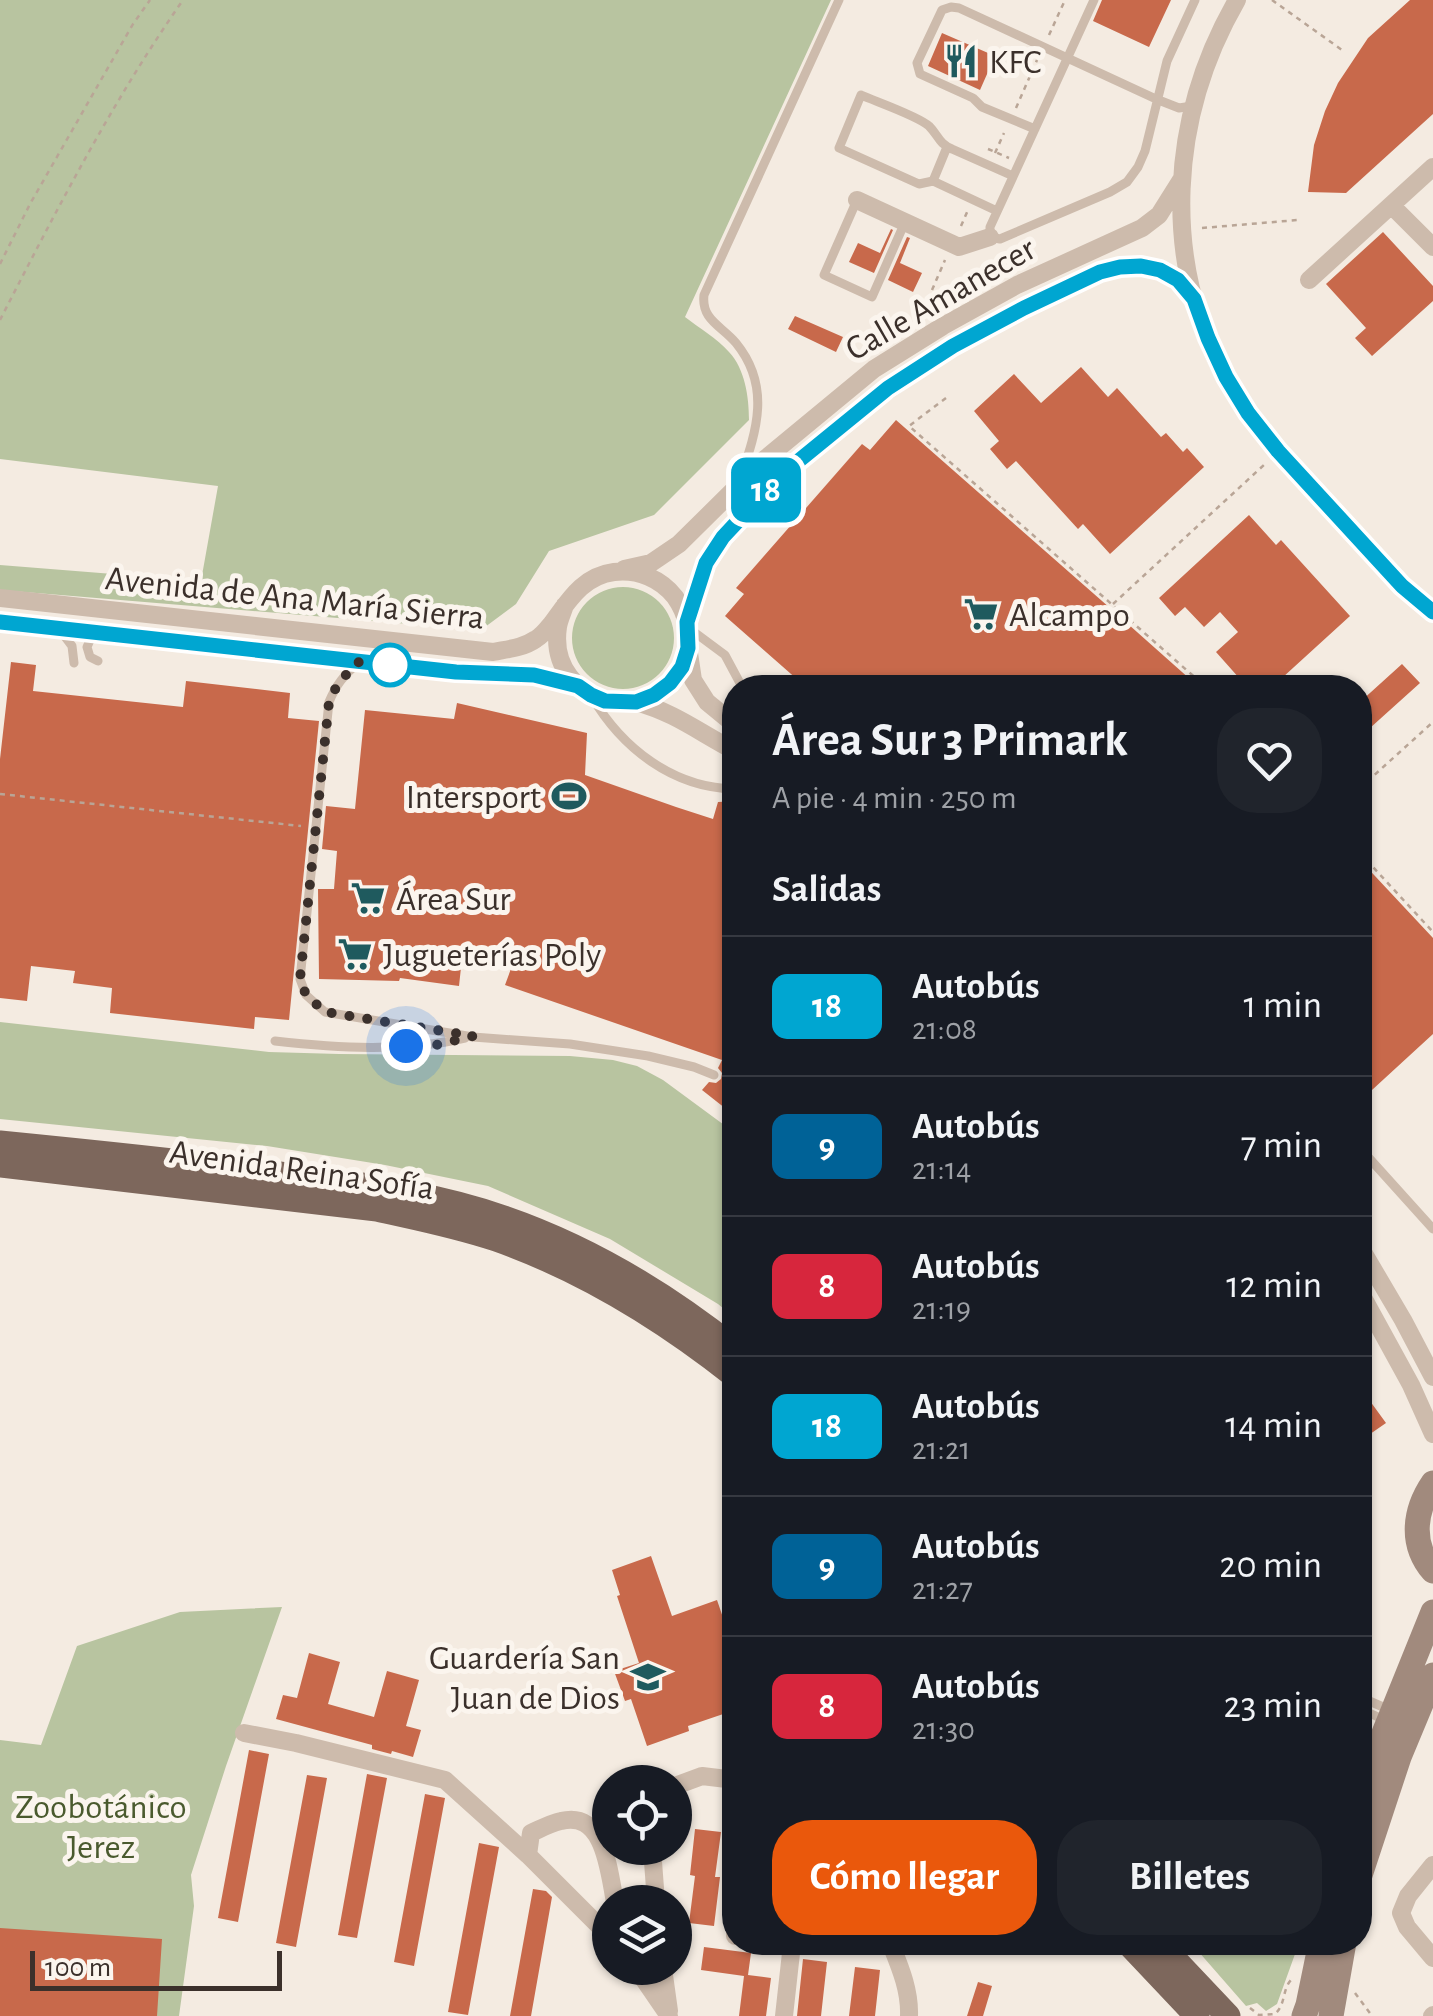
<!DOCTYPE html>
<html lang="es">
<meta charset="utf-8">
<style>
body{margin:0;font-family:"Alegreya Sans",sans-serif;background:#20242c;color:#f1f3f6;height:100vh;display:flex;flex-direction:column;font-size:38px;white-space:nowrap}
*{box-sizing:border-box;margin:0}
p{font-size:32px;color:#9ea1a6}
.icon{flex:none;width:55px;height:55px;fill:none;stroke:currentColor;stroke-width:2;stroke-linecap:round;stroke-linejoin:round}
.map{position:relative;flex:1;overflow:hidden}
.sheet{position:absolute;left:722px;top:675px;width:650px;height:1280px;display:flex;flex-direction:column;background:#171b24;border-radius:40px;box-shadow:0 2px 8px #0004}
.sheet>*{flex:none}
.badge{padding:0 20px;border-radius:15px;font-size:35px;line-height:65px}
.fabs{position:absolute;left:592px;top:1765px;display:grid;gap:20px}
.fabs a{display:grid;place-items:center;width:100px;height:100px;border-radius:50%;background:#171b24;box-shadow:0 2px 8px #0004;font-size:50px}
.scale{position:absolute;left:30px;bottom:25px;width:252px;box-sizing:border-box;padding-left:10px;border:5px solid #3b302b;border-top:0;font-size:28px;line-height:35px;white-space:nowrap;color:#3b302b;-webkit-text-stroke:8px #fbf5ee;paint-order:stroke}
.you{position:absolute;width:50px;height:50px;margin:-25px;border:8px solid #fff;border-radius:50%;background:#1a73e8;box-shadow:0 0 0 15px #1a73e833}
.map>.badge{position:absolute;translate:-50% -50%;box-shadow:0 0 0 5px #fff}
h2{padding:0 50px;font-size:38px;line-height:90px}
.round{display:grid;place-items:center;flex:none;width:105px;height:105px;border-radius:40px;background:#20242c}
.headline{display:flex;align-items:center;justify-content:space-between;height:170px;padding:0 50px}
h1{font-size:48px;font-weight:700;line-height:75px}
.primary-button{display:flex;gap:20px;margin-top:auto;padding:20px 50px}
.primary-button a{flex:1;height:115px;border-radius:40px;background:#ea580c;color:#fff;font-size:40px;font-weight:700;line-height:115px;text-align:center}
.primary-button a+a{background:#20242c;color:#f1f3f6}
ul{padding:0;list-style:none}
li{display:flex;align-items:center;gap:30px;height:140px;padding:0 50px;border-top:2px solid #363941}
li div{flex:1}
li b{display:block;font-size:38px}
li em{font-style:normal}
li .badge{min-width:110px;font-weight:700;text-align:center}
.map>svg:first-child{display:block}
.green{fill:#b8c4a0}
.building{fill:#c8694b}
.lines{fill:none;stroke-linecap:round;stroke-linejoin:round}
.path{stroke:#b9a596;stroke-width:2.5;stroke-dasharray:5 5;stroke-linecap:butt}
.lane{stroke:#cdbbac;stroke-width:9}
.street{stroke:#cdbbac;stroke-width:18}
.secondary{stroke:#a18a7d;stroke-width:25}
.primary{stroke:#7d675c;stroke-width:25}
.line-casing{stroke:#fff;stroke-width:22}
.line{stroke:#00a6d1;stroke-width:15}
.walk{stroke:#3b302b;stroke-width:10;stroke-dasharray:0 18}
.stop-dot{fill:#fff;stroke:#00a6d1;stroke-width:5}
.labels{text-anchor:middle;stroke-width:10;stroke-linejoin:round;paint-order:stroke}
.poi-label{font-size:35px;fill:#3b302b;stroke:#fbf5ee;text-anchor:start}
.street-label{font-size:35px;fill:#3b302b;stroke:#fbf5ee}
.park-label{font-size:35px;fill:#4a5a2e;stroke:#fbf5ee}
</style>
<div class="map">
<svg width="1433" height="2016" viewBox="0 0 1433 2016">
<rect width="100%" height="100%" fill="#f4ebe1"/>
<path class="green" d="M0,0H831L685,317C699,328 717,338 729,352C745,369 749,397 749,420L654,515L549,551L516,604L481,630L0,590V565L201,581L218,486L0,459Z
M572 638a51 51 0 1 1 102 0a51 51 0 1 1-102 0Z
M0,1022L269,1052L339,1054L570,1056L613,1060L637,1066L663,1080L735,1133V1318L718,1304L610,1239L488,1186L385,1165L267,1146L0,1119Z
M282,1607L226,1766L191,1875L194,1906L179,2016H0V1740L41,1745L77,1646L180,1612Z
M1191,1943H1299L1277,2004L1266,2011L1257,2003L1246,2006Z"/>
<path class="building" d="M1102,0H1171L1149,47L1093,21Z
M1410,0H1433V114L1346,193L1308,192L1314,145L1325,111L1338,83L1368,38Z
M942,33L995,56L980,90L928,66Z
M891,229L893,230L874,273L849,262L858,243L880,253Z
M1383,232L1433,286V301L1372,356L1355,338L1366,328L1326,284Z
M907,237L910,238L900,263L922,273L913,292L888,280Z
M795,316L843,337L836,352L788,329Z
M1081,367L1108,397L1117,388L1161,437L1166,433L1183,452L1187,448L1204,467L1110,554L1083,524L1078,529L1016,461L1007,469L990,449L999,441L974,411L1014,374L1041,403Z
M896,420L1110,608L1200,688H807L725,616L744,594L736,588L862,444L870,450Z
M1249,515L1276,545L1281,540L1350,616L1271,688H1248L1216,652L1238,632L1220,612L1204,627L1185,607L1175,616L1159,598Z
M11,662L36,665L33,691L183,707L186,681L290,693L288,718L319,721L289,1020L255,1017L254,1029L110,1013L112,988L73,983L75,971L31,966L27,1001L0,998V759Z
M1402,664L1420,683L1360,737V702Z
M457,703L587,733L585,775L676,807L713,819L718,802L735,801V1116L702,1090L709,1082L716,1083L721,1079L722,1073L718,1068L722,1060L505,985L512,966L463,949L459,986L400,978L399,981L319,979L318,889H334L337,851L322,849L326,806L355,809L365,710L454,719Z
M1360,860L1433,938V1034L1360,1101Z
M1370,1401L1386,1423L1360,1441V1409Z
M651,1556L672,1616L717,1600L735,1653V1710L688,1726L689,1731L647,1746L631,1699L625,1701L614,1671L639,1663L617,1596L620,1595L612,1570Z
M309,1653L340,1662L328,1704L374,1717L387,1671L419,1680L406,1726L421,1730L413,1757L392,1751L391,1754L372,1749V1745L276,1719L283,1695L297,1698Z
M249,1750L269,1754L238,1922L218,1918Z
M367,1774L387,1778L357,1938L338,1935Z
M307,1775L327,1778L296,1947L276,1943Z
M425,1794L445,1798L414,1966L394,1962Z
M695,1829L721,1832L715,1877H720L714,1926L689,1923L695,1876L690,1875Z
M479,1843L499,1847L468,2015L448,2012Z
M533,1889L546,1891L552,1897L531,2016H510Z
M0,1928L162,1939L157,2016H0Z
M704,1947L751,1953L748,1975L771,1978L766,2016H739L744,1976L701,1970Z
M803,1959L827,1962L821,2016H797Z
M855,1967L880,1970L875,2016H849Z
M978,1982L992,1986L983,2016H967Z"/>
<g class="lines">
<path class="path" d="M1272,0L1342,50
M1049,35L1065,0
M1016,108L1037,60
M988,149L1009,158
M995,153L1004,133
M961,226L968,210
M1202,228L1298,220
M0,264L30,204L133,24L150,0
M932,290L945,260
M923,316L960,295
M0,320C56,211 113,100 183,0
M946,398L909,426L1207,688
M1113,604L1265,464
M1360,788L1433,722
M0,794L301,826
M1360,853L1433,932
M1355,1993L1372,2016
M1250,2008L1259,2015L1275,2014C1286,2004 1282,1990 1291,1980"/>
<path class="lane" d="M1094,0L990,227V237L1000,239L1110,192L1127,182L1138,167L1145,151L1167,61L1195,0
M1035,129L982,107L973,98L920,74L917,63L942,10L951,7L959,8L1156,99L1179,108L1192,106
M947,147L933,181L919,184L839,148L861,95C877,102 918,116 929,126C938,135 939,144 952,149L1013,176
M933,181L997,211
M857,200L824,275L872,297L905,222
M741,476C757,430 771,386 736,343C722,326 701,320 704,295L839,0
M690,629L725,655L740,683L745,688
M60,630L72,646L74,663
M97,634L91,638L87,647L90,657L98,661
M358,663C344,675 336,685 329,702L300,979L306,995L325,1012L473,1037L570,1044L648,1056L694,1067L714,1075
M592,697C622,748 673,788 735,789
M275,1041C337,1048 405,1052 465,1038
M1360,1148L1433,1229
M1360,1697L1390,1710
M1360,1709L1385,1720"/>
<path class="street" d="M1237,0C1170,116 1160,259 1226,379C1254,428 1294,468 1331,509C1363,544 1394,585 1433,612
M857,200L959,247L990,237
M1391,205L1433,247
M1309,280L1433,167
M624,569L651,563L679,544L765,459L874,369L943,326L1017,285L1142,228L1159,215L1181,180
M0,598L493,652C508,649 523,648 536,639C543,635 547,629 552,623C569,600 583,576 614,572C638,569 661,579 675,597C687,614 692,635 686,655C661,733 546,707 558,627C559,620 563,612 565,605
M0,622L456,672L534,675L578,686
M687,622C697,593 704,563 722,538C746,506 778,477 809,451C885,388 963,336 1053,294C1080,282 1108,264 1139,266C1162,267 1176,279 1190,295
M689,653L693,680L707,702L735,725
M636,702C676,713 700,733 735,751
M1360,1247L1403,1320L1433,1377
M1360,1292L1411,1385L1433,1434
M244,1733L296,1743L445,1780L528,1855L610,1937
M675,1786L702,1776L735,1780
M652,1848L656,1902
M528,1855L531,1833C540,1829 551,1823 561,1821C605,1810 609,1873 615,1902
M1433,1865L1408,1896L1401,1913L1407,1927L1433,1958
M735,1932V1936
M782,1942L792,1944L784,2016
M890,1942C900,1967 910,1990 909,2016
M636,1968L669,2016
M663,1968L669,2011
M1432,2016L1433,2015"/>
<path class="secondary" d="M1433,1483C1414,1511 1410,1544 1433,1571
M1360,1799L1376,1753L1433,1612
M1360,1875L1399,1757L1433,1675
M1304,2016L1308,2005L1321,1942
M1331,2016L1344,1942"/>
<path class="primary" d="M0,1143C101,1153 202,1163 303,1177C371,1186 439,1195 504,1218C588,1247 666,1294 735,1349
M0,1165L377,1209C417,1218 458,1226 496,1239C584,1270 663,1319 735,1376
M1127,1942L1197,2016
M1158,1942L1228,2016"/>
</g>
<g class="lines">
<g class="line-casing">
<path id="line" d="M0,622L456,672L534,675L578,686L591,695L605,701L636,702L654,695L670,683L682,667L688,648L687,622L706,563L723,537L780,476L888,388L953,346L1024,308L1100,272L1120,267L1141,266L1160,270L1178,280L1194,299L1208,338L1226,377L1248,413L1278,451L1402,586L1433,612"/>
</g>
<use href="#line" class="line"/>
<path class="walk" d="M390,665H392L360,661C346,674 336,684 329,702L300,979L306,995L325,1012L473,1036L436,1045L406,1046"/>
</g>
<defs>
<g id="restaurant-bare" transform="scale(2.7)"><path d="M-5-6h1v4h1v-4h1v4h1v-4h1v5L-1.5 .5V6h-2V.5L-5-1ZM5-6V6H3V1.5H1.5Q1.5-4 5-6Z" fill="#1f5a5e" stroke="#fbf5ee" stroke-width="2.5" paint-order="stroke"/></g>
<g id="supermarket-bare" transform="scale(2.7)"><path d="M-6-5.5h2.5l.6 2H6L4.5 2H-2.5L-4.4-4H-6ZM-1.5 3.2a1.3 1.3 0 1 0 .1 0ZM3 3.2a1.3 1.3 0 1 0 .1 0Z" fill="#1f5a5e" stroke="#fbf5ee" stroke-width="2.5" paint-order="stroke"/></g>
<g id="stadium-bare" transform="scale(2.7)"><path d="M0-5a6.5 5 0 1 0 0 10a6.5 5 0 1 0 0-10ZM-3.5-1.8h7v3.6h-7Z" fill="#1f5a5e" stroke="#fbf5ee" stroke-width="2.5" paint-order="stroke"/></g>
<g id="school-bare" transform="scale(2.7)"><path d="M0-5L7-2L0 1L-7-2ZM-4 1L0 2.5L4 1V4Q0 6-4 4Z" fill="#1f5a5e" stroke="#fbf5ee" stroke-width="2.5" paint-order="stroke"/></g>
</defs>
<g fill-rule="evenodd">
<use href="#restaurant-bare" x="961" y="61"/>
<use href="#supermarket-bare" x="981" y="614"/>
<use href="#stadium-bare" x="569" y="796"/>
<use href="#supermarket-bare" x="368" y="898"/>
<use href="#supermarket-bare" x="355" y="954"/>
<use href="#school-bare" x="648" y="1677"/>
</g>
<circle class="stop-dot" cx="390" cy="665" r="20"/>
<g class="labels">
<g class="poi-label">
<text x="989" y="73">KFC</text>
<text x="1009" y="626">Alcampo</text>
<text x="541" y="808" text-anchor="end">Intersport</text>
<text x="396" y="910">Área Sur</text>
<text x="383" y="966">Jugueterías Poly</text>
<text x="620" y="1669" text-anchor="end">Guardería San<tspan x="620" dy="40">Juan de Dios</tspan></text>
</g>
<g class="street-label">
<text transform="translate(940 298) rotate(-30)" y="12">Calle Amanecer</text>
<text transform="translate(295 597) rotate(6)" y="12">Avenida de Ana María Sierra</text>
<text transform="translate(302 1169) rotate(8)" y="12">Avenida Reina Sofía</text>
</g>
<g class="park-label">
<text x="101" y="1818">Zoobotánico<tspan x="101" dy="40">Jerez</tspan></text>
</g>
</g>
</svg>
<div class="fabs">
<a><svg class="icon" aria-label="locate" viewBox="0 0 24 24"><circle cx="12" cy="12" r="6"/><path d="M12 2v4M12 18v4M2 12h4M18 12h4"/></svg></a>
<a><svg class="icon" aria-label="layers" viewBox="0 0 24 24"><path d="M12 4l9 5-9 5-9-5zM3 14l9 5 9-5"/></svg></a>
</div>
<div class="scale">100 m</div>
<div class="you" style="left:406px;top:1046px"></div>
<b class="badge" style="left:766px;top:490px;background:#00a6d1;color:#fff">18</b>
<section class="sheet">
<div class="headline"><div><h1>Área Sur 3 Primark</h1><p>A pie · 4 min · 250 m</p></div><a class="round"><svg class="icon" aria-label="heart" viewBox="0 0 24 24"><path d="M12 20l-8-8c-3-5 5-10 8-4 3-6 11-1 8 4z"/></svg></a></div>
<h2>Salidas</h2>
<ul>
<li><span class="badge" style="background:#00a6d1;color:#fff">18</span><div><b>Autobús</b><p>21:08</p></div><em>1 min</em></li>
<li><span class="badge" style="background:#006297;color:#fff">9</span><div><b>Autobús</b><p>21:14</p></div><em>7 min</em></li>
<li><span class="badge" style="background:#d7263d;color:#fff">8</span><div><b>Autobús</b><p>21:19</p></div><em>12 min</em></li>
<li><span class="badge" style="background:#00a6d1;color:#fff">18</span><div><b>Autobús</b><p>21:21</p></div><em>14 min</em></li>
<li><span class="badge" style="background:#006297;color:#fff">9</span><div><b>Autobús</b><p>21:27</p></div><em>20 min</em></li>
<li><span class="badge" style="background:#d7263d;color:#fff">8</span><div><b>Autobús</b><p>21:30</p></div><em>23 min</em></li>
</ul>
<div class="primary-button"><a>Cómo llegar</a><a>Billetes</a></div>
</section>
</div>
